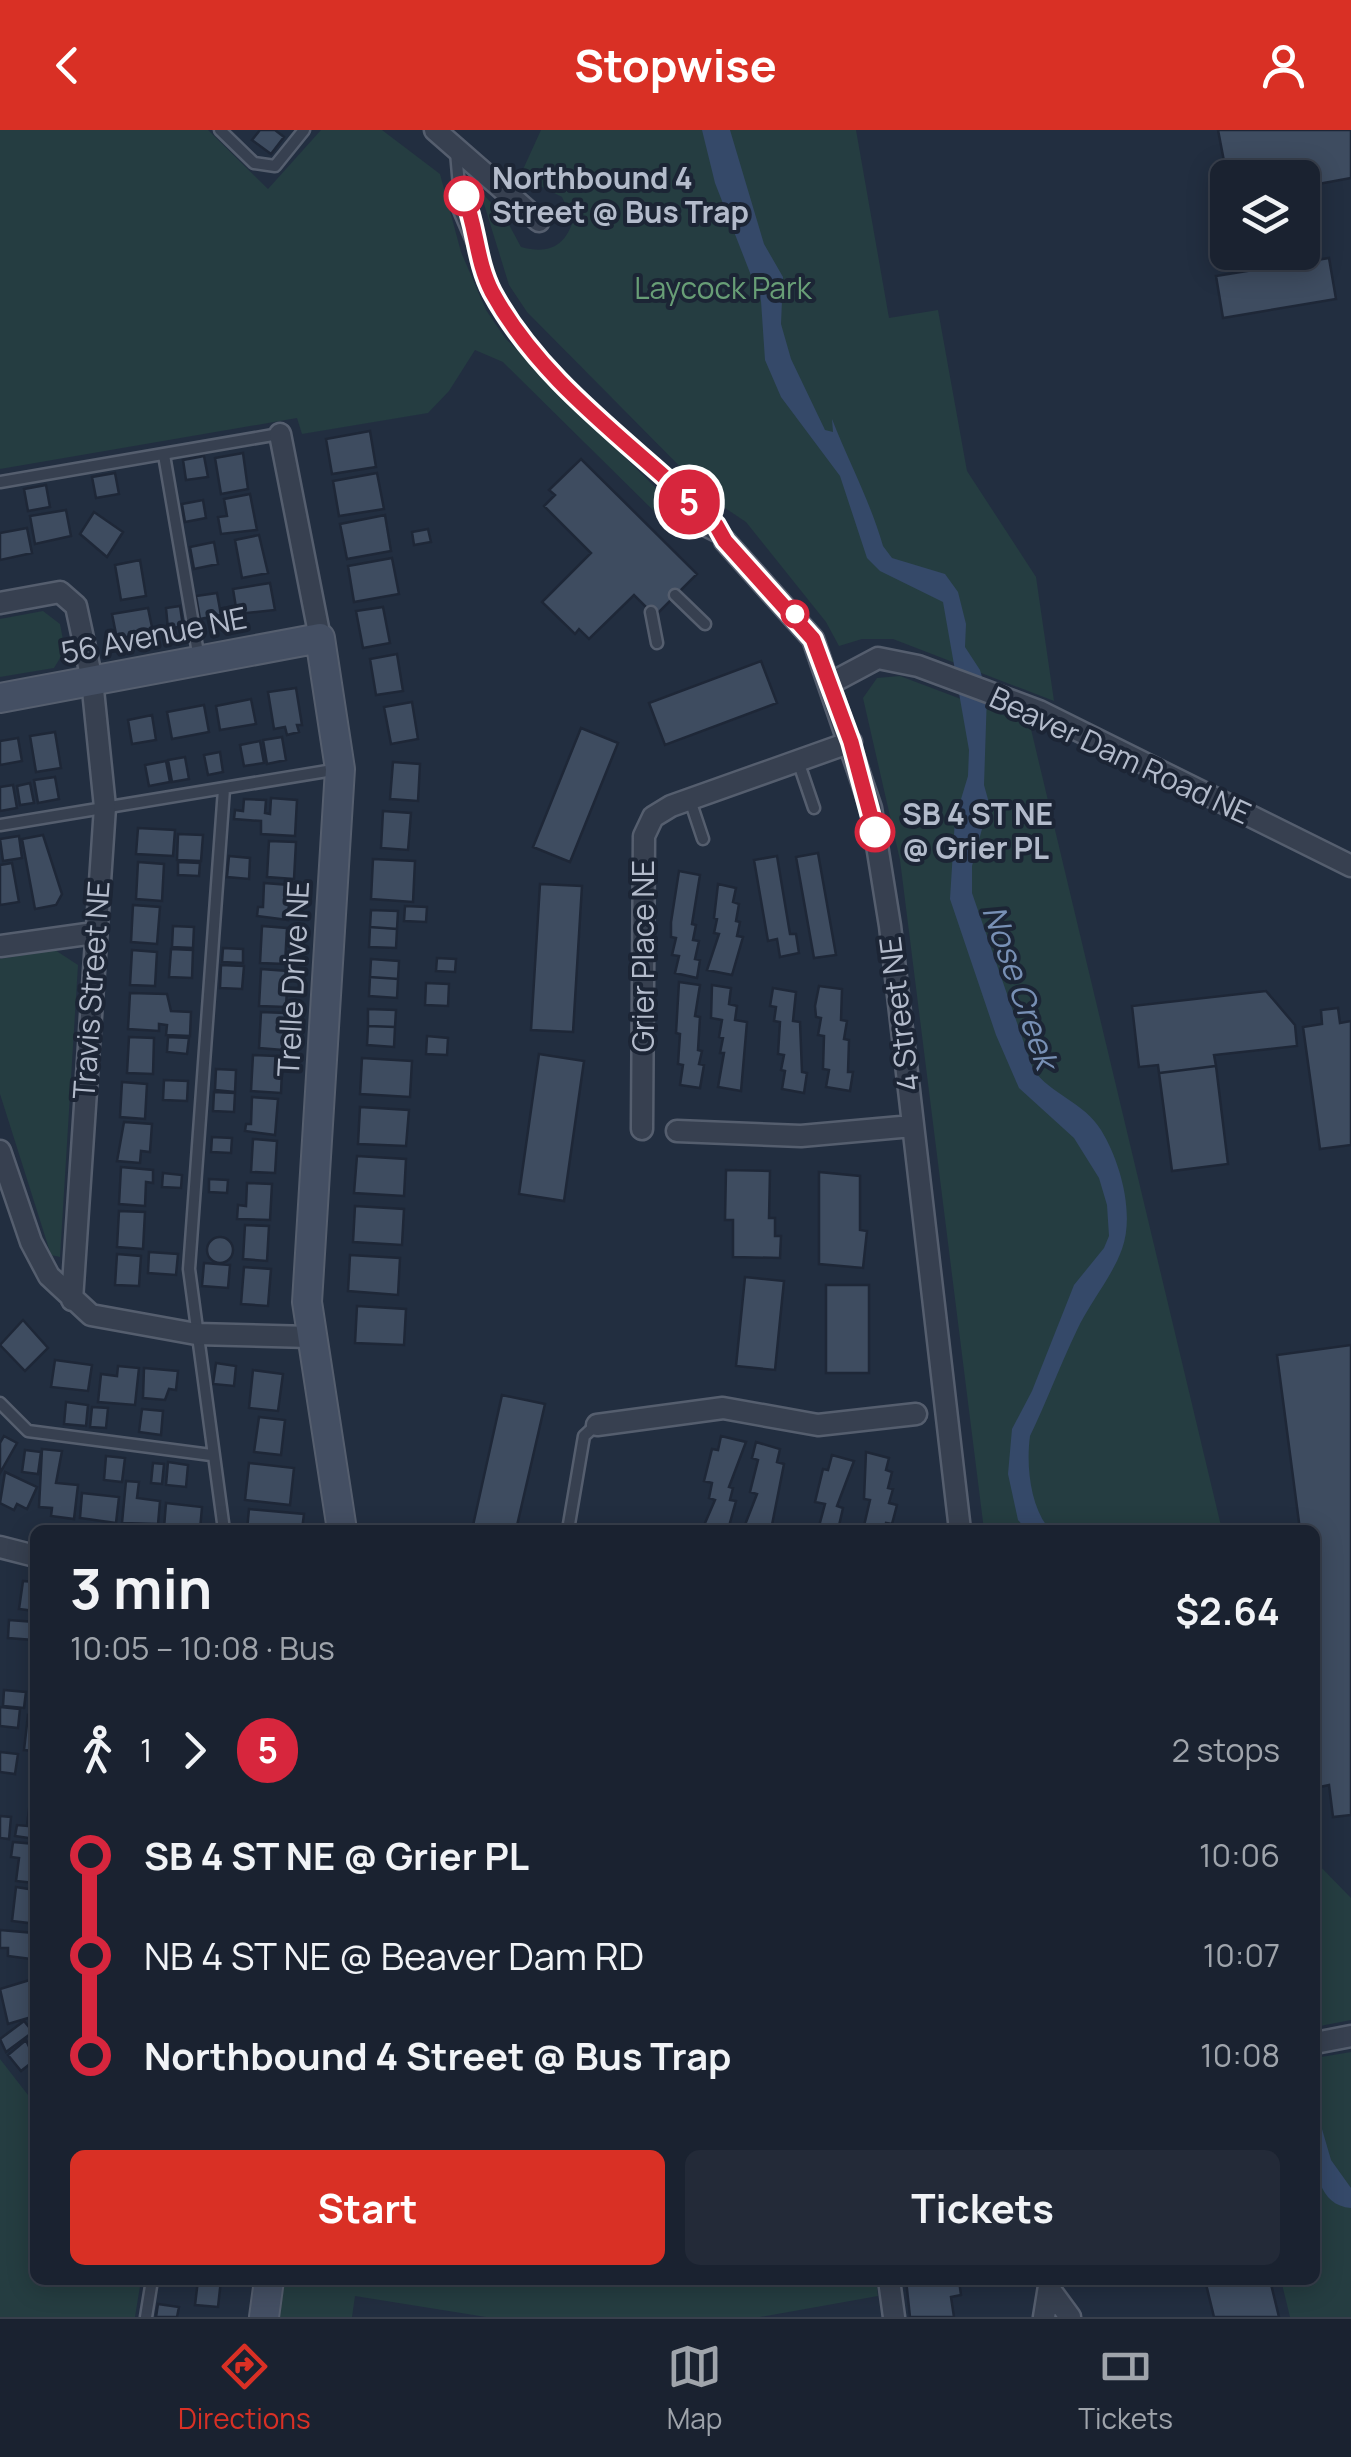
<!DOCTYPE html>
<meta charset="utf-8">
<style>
body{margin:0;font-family:Manrope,sans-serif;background:#232a38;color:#f1f3f6;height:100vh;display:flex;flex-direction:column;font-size:38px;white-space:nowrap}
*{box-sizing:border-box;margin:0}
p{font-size:32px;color:#9fa4ab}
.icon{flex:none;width:55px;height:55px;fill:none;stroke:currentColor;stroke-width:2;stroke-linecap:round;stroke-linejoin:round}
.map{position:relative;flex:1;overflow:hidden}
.details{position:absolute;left:30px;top:1395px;width:1290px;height:760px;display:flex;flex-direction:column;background:#1a2230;border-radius:15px;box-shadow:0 5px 25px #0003,0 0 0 2px #383f4c}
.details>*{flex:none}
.badge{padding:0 20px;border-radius:32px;font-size:35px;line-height:65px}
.buttons{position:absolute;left:1210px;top:30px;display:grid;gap:20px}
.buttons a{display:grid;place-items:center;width:110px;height:110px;border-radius:15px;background:#1a2230;box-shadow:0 5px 25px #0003,0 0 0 2px #383f4c;font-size:50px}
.map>.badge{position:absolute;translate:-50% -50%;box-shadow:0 0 0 5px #fff}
.legs{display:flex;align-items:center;gap:15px;height:110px;padding:0 40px;font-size:32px}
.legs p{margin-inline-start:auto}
.head{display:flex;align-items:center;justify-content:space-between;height:170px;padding:0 40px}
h1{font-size:55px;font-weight:700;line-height:75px}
.primary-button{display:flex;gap:20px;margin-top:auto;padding:20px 40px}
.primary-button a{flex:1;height:115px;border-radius:15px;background:#d93025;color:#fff;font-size:40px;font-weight:700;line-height:115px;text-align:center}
.primary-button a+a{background:#232a38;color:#f1f3f6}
ul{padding:0 40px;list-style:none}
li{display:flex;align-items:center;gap:35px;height:100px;font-size:38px}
li i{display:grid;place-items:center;width:15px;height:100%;margin:0 12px;background:currentColor}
li i::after{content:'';width:25px;height:25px;margin:-12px;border:8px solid;border-radius:50%;background:#1a2230}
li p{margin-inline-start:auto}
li:first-child i{background:linear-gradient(#0000 50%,currentColor 0)}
li:last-child i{background:linear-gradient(currentColor 50%,#0000 0)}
header{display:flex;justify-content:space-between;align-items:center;height:130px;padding:0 40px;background:#d93025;color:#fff;font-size:45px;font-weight:700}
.dock{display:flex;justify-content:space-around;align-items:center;height:140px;border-top:2px solid #383f4c;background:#1a2230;font-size:28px;color:#9fa4ab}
.dock a{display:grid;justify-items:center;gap:5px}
.dock .current{color:#d93025}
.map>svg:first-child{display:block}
.green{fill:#253d41}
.water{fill:#354969}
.building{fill:#3e4c60;stroke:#1e2737;stroke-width:2.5}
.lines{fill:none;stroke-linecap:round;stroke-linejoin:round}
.lane-casing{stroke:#555e6e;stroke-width:15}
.street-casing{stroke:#555e6e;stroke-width:25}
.secondary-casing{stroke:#555e6e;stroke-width:32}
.lane{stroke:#374050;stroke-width:10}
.street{stroke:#374050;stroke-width:20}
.secondary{stroke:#444f63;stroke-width:28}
.line-1-casing{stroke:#fff;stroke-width:22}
.line-1{stroke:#d7263d;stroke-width:15}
.stop-1-dot{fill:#fff;stroke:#d7263d;stroke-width:5}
.labels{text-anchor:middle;stroke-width:8;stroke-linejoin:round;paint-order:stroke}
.stop-label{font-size:30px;font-weight:bold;fill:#b3bbcb;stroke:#1c2535;text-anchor:start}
.park-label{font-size:30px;fill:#689e76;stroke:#1c2535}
.street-label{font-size:30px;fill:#b3bbcb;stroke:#1c2535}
.water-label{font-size:32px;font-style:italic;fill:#7890b5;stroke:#1c2535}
</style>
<header><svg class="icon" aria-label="back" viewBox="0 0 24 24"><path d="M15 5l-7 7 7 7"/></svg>Stopwise<svg class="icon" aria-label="person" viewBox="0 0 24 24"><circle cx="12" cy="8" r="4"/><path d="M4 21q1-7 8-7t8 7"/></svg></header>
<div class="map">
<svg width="1351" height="2187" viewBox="0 0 1351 2187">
<rect width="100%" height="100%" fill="#222e40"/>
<path class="green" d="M0,0H208L268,59L321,0H382L440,44L461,122L486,180L505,208L674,376L662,389L503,232L475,220L449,261L428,283L302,304L297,288L0,339Z
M541,0H856L889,188L938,180L967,341L1036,447L1054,571L893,509H862L839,516L826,492L746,392L713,370L527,182L509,155L480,61L505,87L521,117C547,124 564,118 573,91L562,67L520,46Z
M43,481L60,494L65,520L54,538L0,547V489Z
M900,546L1030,595L1222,1400H984L900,730L863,568L877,548Z
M55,820L78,835L60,1127L51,1125L0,964V829Z
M1315,1731L1351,1768V1890L1315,1897Z
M1351,1922V2187H1290L1281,2150H1315V1928Z
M0,1929L35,1974V2150H141L135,2187H0Z
M285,2150H876L878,2166L760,2187H486L355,2166L352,2187H279Z"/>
<path class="water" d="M702,0H730L764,114L783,147L781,194L791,229L825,300L833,302L832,289C848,330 870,371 883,416L892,428L945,444L958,462L966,494L965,517L980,540L987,564L984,655L989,673L972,736V763L1033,939C1051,965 1084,972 1101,1000C1120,1031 1135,1083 1122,1119C1112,1147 1090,1172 1077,1200C1060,1235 1047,1271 1030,1306C1026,1335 1030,1377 1050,1400H1027L1018,1390L1008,1344L1012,1299L1032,1261L1074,1155L1104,1118L1109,1106L1107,1075L1099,1048L1074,1008L1019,958L996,905L950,769L955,689L968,646L969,620L943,472L880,441L867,428L840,346L781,267L765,230L761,171L715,53Z
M1315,1975L1331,2030L1351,2058V2078C1306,2074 1315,2008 1315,1975Z"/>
<path class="building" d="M260,0H275L284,7L271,24L252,10Z
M1218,0H1351V48L1302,57V48H1228V52Z
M1329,128L1336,169L1223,188L1216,146Z
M370,301L376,337L332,344L326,309Z
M243,323L248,359L221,364L215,328Z
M204,326L208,347L186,350L183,330Z
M581,329L697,444L655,486L634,465L589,509L579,499L575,504L542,472L591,423L544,376L555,365L549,360Z
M115,343L119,364L96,368L92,347Z
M377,343L384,379L339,386L333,351Z
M46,355L50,377L28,381L24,359Z
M250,364L257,400L221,404L218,387L227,386L224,369Z
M203,370L206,388L185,392L182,374Z
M66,380L71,406L35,414L30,386Z
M94,382L123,402L107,427L80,404Z
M385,385L391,421L347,429L340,394Z
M27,398L32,423L0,430V403Z
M428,399L431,412L414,415L412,402Z
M259,405L268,443L242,448L235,410Z
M214,412L218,434L194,439L190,417Z
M392,428L399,464L354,472L348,436Z
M140,430L146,466L121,470L115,435Z
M270,453L275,480L237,484L233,459Z
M217,463L221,485L200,489L196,466Z
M180,476L183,496L168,499L166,478Z
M383,477L390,513L363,518L356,481Z
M148,478L153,502L117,509L112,484Z
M397,524L403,561L376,565L370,529Z
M761,531L777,573L665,615L649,573Z
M296,558L302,595H297L299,602L287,605L285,597L274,599L268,562Z
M251,569L256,594L220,600L216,576Z
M412,572L418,609L391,614L384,577Z
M204,575L209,602L172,609L167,582Z
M152,585L156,610L132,614L128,590Z
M581,598L618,613L570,732L533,717Z
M55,602L61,638L36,642L30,606Z
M282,607L286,630L267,634L263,610Z
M18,608L22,631L0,635V611Z
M260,611L264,633L244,636L240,615Z
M220,622L223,642L208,645L204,625Z
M185,627L189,649L172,652L168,630Z
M166,631L170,652L149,656L145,635Z
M393,632L420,634L418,671L390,669Z
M55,647L59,669L38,673L34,650Z
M30,653L34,673L20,675L17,656Z
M13,655L17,678L0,681V657Z
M271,668L297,670L295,706L261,704V691L234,689L235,680L243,681L244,669L266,670L265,683L270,684Z
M383,681L411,683L408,720L381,718Z
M138,698L175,700L173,726L136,724Z
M178,704L203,705L201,731L177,730Z
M43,705L62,764L56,775L35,779L22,709Z
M19,706L22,728L3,731L0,709Z
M269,711L296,712L294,749L267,747Z
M818,723L836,825L814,828L796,727Z
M229,726L250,728L249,749L227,747Z
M777,726L790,804H796L799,823L780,827L777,809L768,811L754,730Z
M373,729L415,731L413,772L371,769Z
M138,732L164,734L162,771L136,769Z
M178,732L200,733L199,746L178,745Z
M12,733L19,772L0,775V735Z
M679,741L700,745L692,794L696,795L693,810L699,811L695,829L700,830L697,848L675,843L679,826L672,825L676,808L671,807V792Z
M264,753L290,755L288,790L257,786L258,777H263Z
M540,754L582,756L573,902L531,900Z
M718,754L736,758L733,772L739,774L736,791L740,792L737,806L743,807L732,845L707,840L719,804L714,803L717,789L714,788Z
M133,775L160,777L157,814L131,812Z
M405,776L427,777L426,792L404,791Z
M371,780L398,781L397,799L370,797Z
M173,796L194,797L193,818L172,817Z
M262,796L287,798L285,834L260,833Z
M370,797L397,799L396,818L369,817Z
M223,818L243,819V833L222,832Z
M171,819L193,820L192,848L169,847Z
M132,820L157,822L155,856L130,855Z
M437,828L456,829L455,842L436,841Z
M371,829L399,831L398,849L370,847Z
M221,835L244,836L242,859L220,858Z
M261,839L288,841L286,877L259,876Z
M370,847L398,849L397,868L369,866Z
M679,852L700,855L695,886L700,887L698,920L702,921L699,934L704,935L700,958L680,955L683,935L678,934L680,904L676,903Z
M426,853L449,854L448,876L425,875Z
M712,855L731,858L729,874L737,876L735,890L747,892L741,961L718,957L724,923H720L723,908L719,907L722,890L711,888Z
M819,856L842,859L841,890L847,891L844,909L849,910L848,942H853L850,961L826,957L829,940L823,939L824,906L818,905L821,888L816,887L815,876Z
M773,858L796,862L793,891L800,892L802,942L807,943L804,963L782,959L785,941L781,940L784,925L778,924L780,892L774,891L776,877L770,876Z
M1266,861L1295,895L1297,916L1214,925L1216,936L1159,943L1158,935L1139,937L1132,876Z
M130,863L167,864L171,881L191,882L190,906L166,905L167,895L159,894V901L128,899Z
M1338,878L1340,893L1351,891V1015L1320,1019L1303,897L1322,894L1321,880Z
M368,879L396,880L395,897L368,896Z
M261,882L286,883L283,920L259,918Z
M368,896L395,897L394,917L367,915Z
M427,906L448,908L447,925L426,924Z
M129,907L154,908L153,944L127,943Z
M168,907L189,908L187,924L167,922Z
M539,924L584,931L564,1071L519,1064Z
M253,925L276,926V940H282L281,963L251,961Z
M362,928L412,931L410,967L360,964Z
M1216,936L1228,1034L1172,1041L1159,943Z
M216,939L236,940L235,962L215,960Z
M164,950L188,951L187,971L163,970Z
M122,952L147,954L145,989L120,987Z
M214,962L235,963L234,982L213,981Z
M252,967L278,969L275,1005L245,1001L246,994H251Z
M360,977L409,980L406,1016L358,1014Z
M124,992L152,994L150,1022L141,1021L140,1033L117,1031Z
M212,1007L232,1008L231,1023L211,1022Z
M253,1009L277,1011L275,1043L251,1042Z
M357,1026L406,1029L404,1066L354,1063Z
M121,1037L153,1040V1053L146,1052L145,1076L119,1074Z
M726,1040L770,1041L769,1088H775V1106H781L780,1128L733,1127V1090H725Z
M819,1042L860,1046V1100L867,1101L863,1138L819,1134Z
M163,1043L182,1045L181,1058L162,1057Z
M209,1049L228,1050L227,1063L209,1062Z
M247,1053L272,1054L270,1090L237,1089L238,1075L246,1076Z
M355,1076L404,1079L402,1115L353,1112Z
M119,1081L145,1082L143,1119L117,1117Z
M245,1095L269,1096L267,1131L243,1129Z
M207 1120a13 13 0 1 1 26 0a13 13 0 1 1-26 0Z
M149,1122L178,1124L176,1145L148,1143Z
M117,1124L141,1126L139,1156L115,1155Z
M350,1125L400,1128L398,1165L348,1161Z
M204,1133L230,1135L228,1158L202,1156Z
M244,1137L271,1139L268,1176L241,1174Z
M745,1147L784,1151L775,1240L736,1236Z
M826,1155H869V1243H826Z
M357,1176L406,1179L404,1215L355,1213Z
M23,1190L48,1218L25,1241L0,1215Z
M1351,1215V1685L1333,1687L1329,1655L1315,1658V1400H1300L1277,1225Z
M55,1230L92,1235L88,1261L51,1257Z
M216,1233L236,1236L234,1256L213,1254Z
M118,1236L139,1238L135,1275L98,1272L101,1244L117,1246Z
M144,1238L178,1241L176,1260L169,1259L165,1270L143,1268Z
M253,1240L283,1244L278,1281L249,1278Z
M502,1265L545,1274L516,1400H472Z
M66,1272L88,1275L86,1296L64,1294Z
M92,1277L108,1278L106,1298L90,1297Z
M142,1279L163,1281L161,1305L139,1302Z
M259,1287L285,1290L281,1325L254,1322Z
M4,1306L17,1313L0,1343V1313Z
M721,1306L746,1312L729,1357L733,1358L730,1370L736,1371L728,1400H702L715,1370L709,1368L712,1353L704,1351L712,1319L718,1320Z
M756,1312L780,1319L777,1332L784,1334L771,1400H743L757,1364L750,1362L758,1330L752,1328Z
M42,1319L62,1321L56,1353L78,1355L74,1389L51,1386L52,1378L39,1377Z
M25,1320L41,1322L38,1344L22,1342Z
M866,1322L889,1328L886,1340L892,1342L888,1358L893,1359L889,1373L897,1375L892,1394L886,1393L884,1400H863L870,1370L864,1369Z
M832,1325L854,1331L837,1376L843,1378L838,1400H818L825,1374L815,1372L823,1339L828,1340Z
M106,1326L125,1328L122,1352L104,1350Z
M168,1332L188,1335L186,1357L166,1355Z
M153,1333L164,1334L162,1354L151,1353Z
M249,1333L294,1338L290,1375L245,1370Z
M5,1342L37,1357L27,1379L17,1374L14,1380L0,1373Z
M126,1351L139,1352L137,1368L160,1371L158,1394L122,1393Z
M82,1363L119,1367L116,1393L80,1388Z
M166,1373L202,1377L200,1400L164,1398Z
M249,1379L304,1384L302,1400H247Z
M23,1451L35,1452V1481L19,1479Z
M9,1490L35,1492V1528L33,1510L8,1508Z
M4,1560L26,1562L24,1578L3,1576Z
M0,1577L20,1579L18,1598L0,1596Z
M28,1585L35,1586V1621L24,1620Z
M0,1622L18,1624L15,1644L0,1642Z
M30,1671L35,1672V1709L15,1706L17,1695L27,1696Z
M0,1686L11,1687L9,1709L0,1708Z
M13,1712L35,1714V1753L16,1751L19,1728L11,1727Z
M16,1757L35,1760V1783H31L29,1793L12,1791Z
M0,1800L34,1803L31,1829L8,1826V1818H0Z
M33,1849L35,1886L8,1894L0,1859Z
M24,1891L33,1902L6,1922L0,1909Z
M26,1910L35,1930L21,1941L8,1925Z
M198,2150H221L218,2177L195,2175Z
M906,2150H959L961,2165L951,2167L954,2187H910Z
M1205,2150H1270L1279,2187H1214Z
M158,2174L179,2177L177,2187H156Z"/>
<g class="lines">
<g class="lane-casing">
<path id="lane" d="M220,0L254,33L275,36L304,0
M456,22L459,56L484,144L522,209L628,316L711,389L725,411
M459,57L457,76L472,111
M164,325L199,529
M0,352L279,304
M687,370L704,400L724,410
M675,465L705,494
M651,482L657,513
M798,631L814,678
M690,670L703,709
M0,695L339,639
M0,1273L28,1301L211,1325
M224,1400L189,1139L224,659
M568,1400L584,1306L596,1295
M146,2187L152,2150"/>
</g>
<g class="street-casing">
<path id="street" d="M435,0L539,91
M280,304L320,508
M725,411L813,509L871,678L890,796L960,1400
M0,473L60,462L76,476L92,550L105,677L72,1170
M831,553L878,528L918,536L1039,581L1351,736
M0,816L94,803
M642,999L644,706L653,687L671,676L851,612
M677,1001L801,1006L912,996
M0,1021L31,1112L49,1146L91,1185L196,1204L310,1207
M597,1295L723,1278L818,1295L916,1284
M0,1417L35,1426
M1315,1913L1351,1906
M889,2150L894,2187
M1051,2161L1070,2187
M1044,2187L1050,2150"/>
</g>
<g class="secondary-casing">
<path id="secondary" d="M0,568L320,508L340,639L307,1172L342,1400
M264,2187L269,2150"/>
</g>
<use href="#lane" class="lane"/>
<use href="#street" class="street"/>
<use href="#secondary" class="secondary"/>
</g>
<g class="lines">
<g class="line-1-casing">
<path id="line-1" d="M464,66C477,98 476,131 492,162C544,258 642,320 716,395L725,411L813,509L851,612L875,702"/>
</g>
<use href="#line-1" class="line-1"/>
</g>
<g class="stop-1-dot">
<circle cx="464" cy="66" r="18"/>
<circle cx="795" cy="484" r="12"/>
<circle cx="875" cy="702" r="18"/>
</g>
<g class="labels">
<g class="stop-label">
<text x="492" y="59">Northbound 4<tspan x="492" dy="34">Street @ Bus Trap</tspan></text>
<text x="902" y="695">SB 4 ST NE<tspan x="902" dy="34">@ Grier PL</tspan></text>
</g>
<g class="park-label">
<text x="723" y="169">Laycock Park</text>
</g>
<g class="street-label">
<text transform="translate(154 506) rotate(-11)" y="10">56 Avenue NE</text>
<text transform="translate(1120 626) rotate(25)" y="10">Beaver Dam Road NE</text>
<text transform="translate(644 826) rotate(-90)" y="10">Grier Place NE</text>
<text transform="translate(294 849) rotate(-87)" y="10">Trelle Drive NE</text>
<text transform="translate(92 860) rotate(-86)" y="10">Travis Street NE</text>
<text transform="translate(900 884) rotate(-97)" y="10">4 Street NE</text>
</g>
<g class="water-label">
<text transform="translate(1020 857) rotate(71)" y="11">Nose Creek</text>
</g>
</g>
</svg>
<div class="buttons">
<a><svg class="icon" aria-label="layers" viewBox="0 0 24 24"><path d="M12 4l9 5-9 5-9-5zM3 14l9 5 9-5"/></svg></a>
</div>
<b class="badge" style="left:689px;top:372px;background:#d7263d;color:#fff">5</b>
<section class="details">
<div class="head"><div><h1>3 min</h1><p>10:05 – 10:08 · Bus</p></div><b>$2.64</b></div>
<div class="legs"><svg class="icon" aria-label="walk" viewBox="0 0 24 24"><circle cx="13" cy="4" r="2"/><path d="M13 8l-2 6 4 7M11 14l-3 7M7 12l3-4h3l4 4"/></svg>1<svg class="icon" aria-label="forward" viewBox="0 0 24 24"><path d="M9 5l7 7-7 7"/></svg><b class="badge" style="background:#d7263d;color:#fff">5</b><p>2 stops</p></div>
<ul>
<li><i style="color:#d7263d"></i><b>SB 4 ST NE @ Grier PL</b><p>10:06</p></li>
<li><i style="color:#d7263d"></i><span>NB 4 ST NE @ Beaver Dam RD</span><p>10:07</p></li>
<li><i style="color:#d7263d"></i><b>Northbound 4 Street @ Bus Trap</b><p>10:08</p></li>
</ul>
<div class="primary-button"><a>Start</a><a>Tickets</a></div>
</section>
</div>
<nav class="dock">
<a class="current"><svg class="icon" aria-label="directions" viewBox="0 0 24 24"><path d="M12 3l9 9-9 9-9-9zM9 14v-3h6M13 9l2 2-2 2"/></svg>Directions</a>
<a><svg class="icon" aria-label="map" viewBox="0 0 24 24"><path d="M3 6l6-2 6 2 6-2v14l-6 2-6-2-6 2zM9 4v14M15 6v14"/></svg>Map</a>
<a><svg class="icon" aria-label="tickets" viewBox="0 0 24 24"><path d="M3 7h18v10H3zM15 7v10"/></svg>Tickets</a>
</nav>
